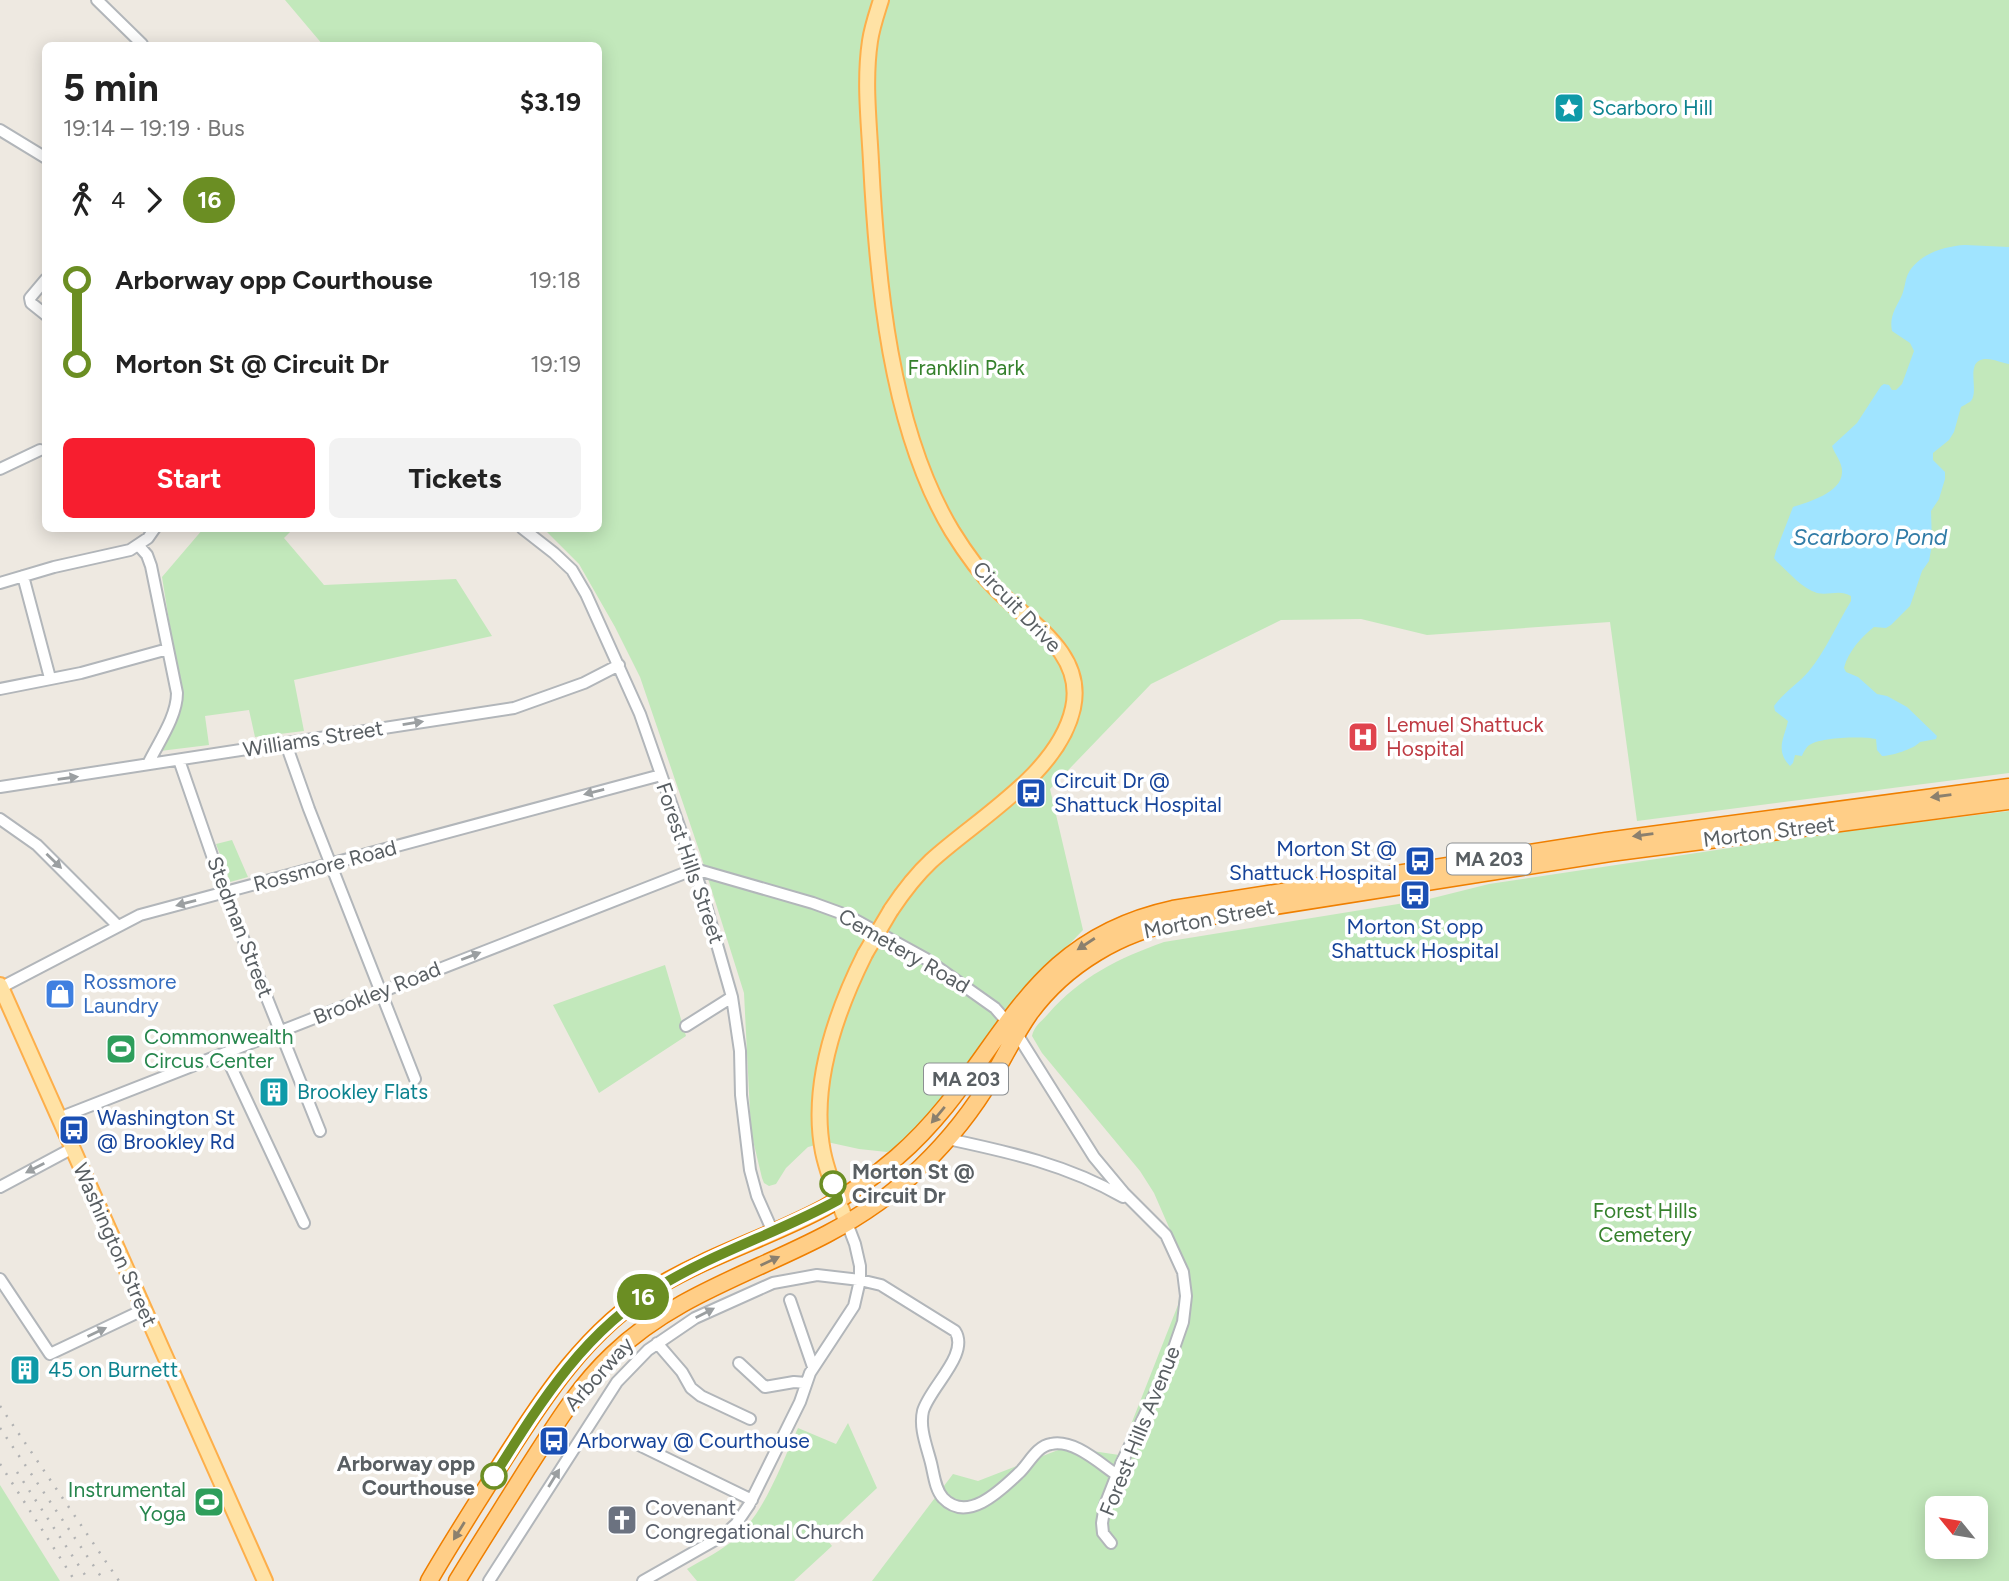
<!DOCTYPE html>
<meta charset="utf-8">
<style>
body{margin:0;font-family:Figtree,sans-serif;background:#f2f2f2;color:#222;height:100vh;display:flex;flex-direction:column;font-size:26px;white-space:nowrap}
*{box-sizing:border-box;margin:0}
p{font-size:23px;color:#767676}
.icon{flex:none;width:38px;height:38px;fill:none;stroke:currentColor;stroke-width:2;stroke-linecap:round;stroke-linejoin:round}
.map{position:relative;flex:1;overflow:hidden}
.panel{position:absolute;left:42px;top:42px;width:560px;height:490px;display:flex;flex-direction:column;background:#fff;border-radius:10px;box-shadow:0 4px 18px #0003}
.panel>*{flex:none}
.badge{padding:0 14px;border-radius:23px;font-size:24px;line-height:46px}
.needle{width:46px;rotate:300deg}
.buttons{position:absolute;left:1925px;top:1496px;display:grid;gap:14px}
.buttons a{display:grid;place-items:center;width:63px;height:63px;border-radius:10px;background:#fff;box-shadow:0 4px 18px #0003;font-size:35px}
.map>.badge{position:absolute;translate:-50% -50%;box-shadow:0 0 0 4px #fff}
.legs{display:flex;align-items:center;gap:10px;height:77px;padding:0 21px;font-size:23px}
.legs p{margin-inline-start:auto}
.headline{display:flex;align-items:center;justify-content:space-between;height:119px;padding:0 21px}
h1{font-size:38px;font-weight:700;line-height:52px}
.button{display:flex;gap:14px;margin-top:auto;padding:14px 21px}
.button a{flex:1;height:80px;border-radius:10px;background:#f71e2f;color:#fff;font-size:28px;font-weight:700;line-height:80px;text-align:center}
.button a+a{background:#f2f2f2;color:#222}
ul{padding:0 21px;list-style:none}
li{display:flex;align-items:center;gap:24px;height:84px;font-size:26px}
li i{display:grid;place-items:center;width:10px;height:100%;margin:0 9px;background:currentColor}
li i::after{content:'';width:18px;height:18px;margin:-9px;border:5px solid;border-radius:50%;background:#fff}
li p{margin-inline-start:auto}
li:first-child i{background:linear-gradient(#0000 50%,currentColor 0)}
li:last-child i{background:linear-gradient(currentColor 50%,#0000 0)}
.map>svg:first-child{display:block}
.green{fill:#c2e8bb;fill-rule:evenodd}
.water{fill:#a0e4ff}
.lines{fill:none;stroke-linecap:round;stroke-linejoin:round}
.minor-casing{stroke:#b2b6ba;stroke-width:14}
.major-casing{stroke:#fdaf4b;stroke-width:18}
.highway-casing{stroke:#ef7f00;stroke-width:19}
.minor{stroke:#fff;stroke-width:10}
.major{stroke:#ffe2a5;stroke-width:14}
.highway{stroke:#ffce87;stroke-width:16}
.rail{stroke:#b1b2b3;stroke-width:2.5;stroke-dasharray:2 9;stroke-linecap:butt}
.major-bridge-casing{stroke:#fdaf4b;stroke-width:18;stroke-linecap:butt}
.major-bridge{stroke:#ffe2a5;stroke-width:14}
.oneway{fill:#9b9fa1}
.oneway2{fill:#8b806e}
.line-1-casing{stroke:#fff;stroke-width:16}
.line-1{stroke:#6b8e23;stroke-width:10}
.stop-1-dot{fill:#fff;stroke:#6b8e23;stroke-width:3.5}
.labels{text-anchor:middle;stroke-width:7;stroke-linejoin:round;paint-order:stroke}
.shield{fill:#fff;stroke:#8b8f92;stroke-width:2}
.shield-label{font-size:19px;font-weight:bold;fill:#595f63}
.culture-label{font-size:21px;fill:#0d838f;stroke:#fff;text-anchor:start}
.park-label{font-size:21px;fill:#35812c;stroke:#fff}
.street-label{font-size:21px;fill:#595f63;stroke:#fff}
.health-label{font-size:21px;fill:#be3a42;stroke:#fff;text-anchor:start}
.transit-label{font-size:21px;fill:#164399;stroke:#fff;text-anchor:start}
.shop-label{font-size:21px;fill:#366cbe;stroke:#fff;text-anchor:start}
.leisure-label{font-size:21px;fill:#27864d;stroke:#fff;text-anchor:start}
.stop-label{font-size:21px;font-weight:bold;fill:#595f63;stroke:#fff;text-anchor:start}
.worship-label{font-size:21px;fill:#5b616d;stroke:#fff;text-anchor:start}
.water-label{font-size:23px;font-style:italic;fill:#317ca7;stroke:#fff}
</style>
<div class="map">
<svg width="2009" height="1581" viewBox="0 0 2009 1581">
<rect width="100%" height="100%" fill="#eee9e1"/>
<path class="green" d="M285,0H2009V773L1637,821L1610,622L1427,635L1361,619L1281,620L1151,684L1050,789L1083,930L1013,1003L942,1102L903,1145L887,1152L859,1149L827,1142L808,1147L786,1168L776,1184L769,1186L764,1183L762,1178L751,1132L744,993L700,853L640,677L615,627L579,564L544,529L598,528V46L323,45Z
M203,529H293L284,538L324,585L456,579L492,636L294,680L304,731L255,737L249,710L205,716L209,745L160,751L178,677L162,577Z
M2009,811V1581H872L953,1474L978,1481L1066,1447L1119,1455L1178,1305L1185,1264L1154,1193L1140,1171L1042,1053L1032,1036C1034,1026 1042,1021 1048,1014C1080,977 1119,958 1164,942L1429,899L1489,884L1830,833ZM1937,1508H1976V1547H1937Z
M232,840L248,877L230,882L216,844Z
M665,965L686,1036L599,1093L553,1005Z
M848,1423L877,1488L825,1537L832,1546L794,1581H697L687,1569C704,1559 723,1550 737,1537C767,1508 781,1464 798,1428L836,1444Z
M0,1485L60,1581H0Z"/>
<path class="water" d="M1965,245L2009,247V364C2002,363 1994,359 1987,359C1963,359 1980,390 1971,401C1970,402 1963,406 1961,407L1954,432L1949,440L1933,453V460L1945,472V479L1939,499L1931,511L1932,545L1929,561L1922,571L1910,606L1891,625L1886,628L1874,627C1861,637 1848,652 1844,668L1846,672L1858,677L1877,694L1887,696L1907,707L1937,736L1936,739L1920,742C1914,749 1891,756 1882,756L1877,750L1876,739C1863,736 1818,737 1808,746C1806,748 1803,753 1802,756L1795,755L1793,763L1790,766C1775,750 1784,739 1788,721L1775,711L1774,706C1784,692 1798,684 1809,671C1826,650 1837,624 1851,601V596C1839,589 1829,596 1817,593C1801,588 1789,572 1776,561L1774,558L1776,551L1793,507C1808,502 1841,493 1842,473C1843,463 1835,455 1832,446L1857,423L1881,386L1884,384L1889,385L1892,390H1896L1902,384L1914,351L1910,343L1892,331C1889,316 1896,308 1902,295C1905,288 1905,280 1908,274C1918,254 1945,246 1965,245Z"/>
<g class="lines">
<g class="minor-casing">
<path id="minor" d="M97,0L142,44
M0,130L46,158
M46,279L30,298L31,303L46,315
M0,469L40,450
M522,528L554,553L572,570L586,594L640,714L702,892L732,997L740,1051L741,1095L750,1170L757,1196L773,1232
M139,546L147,555L151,566L177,693C177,717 158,743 148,764
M23,576L50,678
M0,583L54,567L130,550L148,538L155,528
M0,689L81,673L168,649
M286,744L309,809L415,1079
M179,760L225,893L320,1131
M0,787L514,708L584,683L619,665
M0,819L37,845L118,926
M695,869L813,903L846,915L926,959L995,1008L1015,1031L1094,1157L1124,1193L1166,1235L1183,1272L1186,1296L1183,1322L1166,1371L1121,1464L1105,1505L1102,1523L1103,1533L1111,1543
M0,988L140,915L661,775
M686,1026L732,997
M225,1054L304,1223
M59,1118L695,869
M948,1139C1009,1152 1068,1165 1123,1197
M0,1187L71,1149
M0,1279L50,1354L145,1309
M790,1300L813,1367
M657,1343L682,1372L691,1388L701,1396L750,1419
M739,1363L765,1387L794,1382L806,1383
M637,1444L752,1500
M489,1581L617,1382L648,1350L695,1318L773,1283L817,1275L860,1280L881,1285L955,1331C970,1354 930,1387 923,1411C919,1428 927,1447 931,1463C934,1475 935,1489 943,1498C968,1524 1002,1489 1020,1472C1029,1463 1037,1446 1051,1444C1074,1439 1099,1463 1117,1475
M643,1581L724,1535L736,1524L749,1505L800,1402L810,1373L854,1306L860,1280V1266L855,1244L847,1223"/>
</g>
<g class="major-casing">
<path id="major" d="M881,0C877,13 872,27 870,41C864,81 869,122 871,162C877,280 890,428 952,531C965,552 980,573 997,590C1030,623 1085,653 1073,708C1059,773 978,818 931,861C916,875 903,892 891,910
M0,985L265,1581
M847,1223C838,1200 828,1176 823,1152C810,1086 836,1012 865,954"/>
</g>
<g class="highway-casing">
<path id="highway" d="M429,1581C452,1541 477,1503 501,1464C544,1396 587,1330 657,1287C710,1255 770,1237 824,1208C850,1194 875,1176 897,1157C1003,1065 1016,943 1173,909L1606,841L2009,787
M457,1581C480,1543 504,1506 527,1469C553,1429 577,1388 612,1355C673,1296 753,1273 827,1234C861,1216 893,1194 921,1167C949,1140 973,1110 993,1076C1005,1055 1016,1033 1030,1013C1066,964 1121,932 1180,921L1610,853L2009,801"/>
</g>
<use href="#minor" class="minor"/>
<use href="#major" class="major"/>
<use href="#highway" class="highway"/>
<path class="rail" d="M0,1406L119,1581
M0,1428L104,1581
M0,1464L75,1581
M17,1472L89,1581"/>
<g class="major-bridge-casing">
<path id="major-bridge" d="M865,954L891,910"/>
</g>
<use href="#major-bridge" class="major-bridge"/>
</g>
<defs><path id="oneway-solid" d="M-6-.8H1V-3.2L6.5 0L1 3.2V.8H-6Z" transform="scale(1.75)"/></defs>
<g class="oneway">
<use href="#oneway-solid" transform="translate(413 723) rotate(-9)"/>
<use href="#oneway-solid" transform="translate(68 778) rotate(-8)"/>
<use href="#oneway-solid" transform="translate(594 792) rotate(166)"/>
<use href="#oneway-solid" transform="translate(54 861) rotate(44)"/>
<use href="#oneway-solid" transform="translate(186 903) rotate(165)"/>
<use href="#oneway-solid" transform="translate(471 956) rotate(-21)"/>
<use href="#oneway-solid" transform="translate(35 1168) rotate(153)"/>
<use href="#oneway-solid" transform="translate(705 1313) rotate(-27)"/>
<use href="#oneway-solid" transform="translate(97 1332) rotate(-25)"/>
<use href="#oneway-solid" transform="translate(554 1478) rotate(-58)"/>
</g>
<g class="oneway2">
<use href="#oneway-solid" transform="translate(1941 796) rotate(172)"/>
<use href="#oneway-solid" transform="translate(1643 835) rotate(172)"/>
<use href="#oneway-solid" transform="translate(1086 944) rotate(147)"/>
<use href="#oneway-solid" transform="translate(938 1115) rotate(130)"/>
<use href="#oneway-solid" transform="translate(770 1261) rotate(-25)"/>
<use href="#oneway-solid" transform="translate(459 1531) rotate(122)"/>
</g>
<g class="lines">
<g class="line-1-casing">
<path id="line-1" d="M494,1476C540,1403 584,1331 660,1286C716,1252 780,1232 838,1200L833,1184"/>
</g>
<use href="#line-1" class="line-1"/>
</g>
<defs>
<g id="sight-square" transform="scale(1.575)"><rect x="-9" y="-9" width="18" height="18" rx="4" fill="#0f9aa8" stroke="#fff"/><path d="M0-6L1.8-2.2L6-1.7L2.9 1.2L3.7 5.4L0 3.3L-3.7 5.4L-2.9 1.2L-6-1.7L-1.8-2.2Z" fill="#fff"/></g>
<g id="hospital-square" transform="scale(1.575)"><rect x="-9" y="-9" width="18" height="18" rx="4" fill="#e0444e" stroke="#fff"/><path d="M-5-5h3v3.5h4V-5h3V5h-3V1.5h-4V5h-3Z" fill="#fff"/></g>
<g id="bus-square" transform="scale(1.575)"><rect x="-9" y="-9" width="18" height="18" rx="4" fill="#1a4fb4" stroke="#fff"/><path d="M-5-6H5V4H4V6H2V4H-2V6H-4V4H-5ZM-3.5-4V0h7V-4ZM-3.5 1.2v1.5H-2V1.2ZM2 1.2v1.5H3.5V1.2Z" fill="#fff"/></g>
<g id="shop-square" transform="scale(1.575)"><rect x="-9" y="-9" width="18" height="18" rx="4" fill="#3f7fe0" stroke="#fff"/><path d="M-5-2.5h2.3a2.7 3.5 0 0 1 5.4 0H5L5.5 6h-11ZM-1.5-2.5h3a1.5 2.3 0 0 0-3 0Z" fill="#fff"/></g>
<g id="stadium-square" transform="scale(1.575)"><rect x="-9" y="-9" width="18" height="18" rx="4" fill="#2e9e5b" stroke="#fff"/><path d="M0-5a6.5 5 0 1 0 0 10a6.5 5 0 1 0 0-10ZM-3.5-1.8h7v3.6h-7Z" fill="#fff"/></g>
<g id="building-square" transform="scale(1.575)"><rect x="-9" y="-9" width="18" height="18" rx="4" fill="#0f9aa8" stroke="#fff"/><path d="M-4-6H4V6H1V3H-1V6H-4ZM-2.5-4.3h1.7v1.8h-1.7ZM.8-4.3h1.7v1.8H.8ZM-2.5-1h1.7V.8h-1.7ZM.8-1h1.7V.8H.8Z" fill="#fff"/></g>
<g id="church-square" transform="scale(1.575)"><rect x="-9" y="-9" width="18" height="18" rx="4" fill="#6b7280" stroke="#fff"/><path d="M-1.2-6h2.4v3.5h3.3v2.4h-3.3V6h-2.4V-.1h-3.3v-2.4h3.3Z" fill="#fff"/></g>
</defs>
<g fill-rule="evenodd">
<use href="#sight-square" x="1569" y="108"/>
<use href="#hospital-square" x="1363" y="737"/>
<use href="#bus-square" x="1031" y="793"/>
<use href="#bus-square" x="1420" y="861"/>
<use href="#bus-square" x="1415" y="895"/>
<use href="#shop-square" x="60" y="994"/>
<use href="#stadium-square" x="121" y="1049"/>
<use href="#building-square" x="274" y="1092"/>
<use href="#bus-square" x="74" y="1130"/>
<use href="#building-square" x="25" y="1370"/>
<use href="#bus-square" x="554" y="1441"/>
<use href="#stadium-square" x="209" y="1502"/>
<use href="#church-square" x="622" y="1520"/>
</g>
<g class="stop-1-dot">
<circle cx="833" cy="1184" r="12"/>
<circle cx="494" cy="1476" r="12"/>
</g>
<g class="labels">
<g class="shield">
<rect x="1447" y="843.5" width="84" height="31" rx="5"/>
<rect x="924" y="1063.5" width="84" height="31" rx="5"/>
</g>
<g class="shield-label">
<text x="1489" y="866">MA 203</text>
<text x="966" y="1086">MA 203</text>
</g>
<g class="culture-label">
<text x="1592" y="115">Scarboro Hill</text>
<text x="297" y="1099">Brookley Flats</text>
<text x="48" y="1377">45 on Burnett</text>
</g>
<g class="park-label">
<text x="966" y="375">Franklin Park</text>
<text x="1645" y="1218">Forest Hills<tspan x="1645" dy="24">Cemetery</tspan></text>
</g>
<g class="street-label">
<text transform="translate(1017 607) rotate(46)" y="7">Circuit Drive</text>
<text transform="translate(313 739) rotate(-9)" y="7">Williams Street</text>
<text transform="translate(1769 832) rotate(-7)" y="7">Morton Street</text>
<text transform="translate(690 863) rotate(71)" y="7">Forest Hills Street</text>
<text transform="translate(325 866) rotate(-15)" y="7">Rossmore Road</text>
<text transform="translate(1209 919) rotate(-11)" y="7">Morton Street</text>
<text transform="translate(240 927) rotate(69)" y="7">Stedman Street</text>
<text transform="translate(904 951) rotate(30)" y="7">Cemetery Road</text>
<text transform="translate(377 993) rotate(-22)" y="7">Brookley Road</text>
<text transform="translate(115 1245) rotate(66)" y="7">Washington Street</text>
<text transform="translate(599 1374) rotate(-48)" y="7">Arborway</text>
<text transform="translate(1140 1431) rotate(-68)" y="7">Forest Hills Avenue</text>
</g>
<g class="health-label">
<text x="1386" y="732">Lemuel Shattuck<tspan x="1386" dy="24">Hospital</tspan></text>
</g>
<g class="transit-label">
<text x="1054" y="788">Circuit Dr @<tspan x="1054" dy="24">Shattuck Hospital</tspan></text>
<text x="1397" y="856" text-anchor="end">Morton St @<tspan x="1397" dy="24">Shattuck Hospital</tspan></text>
<text x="1415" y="934" text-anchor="middle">Morton St opp<tspan x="1415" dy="24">Shattuck Hospital</tspan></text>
<text x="97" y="1125">Washington St<tspan x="97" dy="24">@ Brookley Rd</tspan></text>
<text x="577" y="1448">Arborway @ Courthouse</text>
</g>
<g class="shop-label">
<text x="83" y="989">Rossmore<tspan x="83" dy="24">Laundry</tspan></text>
</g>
<g class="leisure-label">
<text x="144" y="1044">Commonwealth<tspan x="144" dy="24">Circus Center</tspan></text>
<text x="186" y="1497" text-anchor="end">Instrumental<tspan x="186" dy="24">Yoga</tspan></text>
</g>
<g class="stop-label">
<text x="852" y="1179">Morton St @<tspan x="852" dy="24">Circuit Dr</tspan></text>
<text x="475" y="1471" text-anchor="end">Arborway opp<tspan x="475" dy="24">Courthouse</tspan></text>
</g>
<g class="worship-label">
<text x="645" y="1515">Covenant<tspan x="645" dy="24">Congregational Church</tspan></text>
</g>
<g class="water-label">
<text x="1870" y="545">Scarboro Pond</text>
</g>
</g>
</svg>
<div class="buttons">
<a><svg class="needle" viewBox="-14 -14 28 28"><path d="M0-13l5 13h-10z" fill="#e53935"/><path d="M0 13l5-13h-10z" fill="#767676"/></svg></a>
</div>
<b class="badge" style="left:643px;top:1297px;background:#6b8e23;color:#fff">16</b>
<section class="panel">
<div class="headline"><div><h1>5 min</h1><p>19:14 – 19:19 · Bus</p></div><b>$3.19</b></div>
<div class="legs"><svg class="icon" aria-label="walk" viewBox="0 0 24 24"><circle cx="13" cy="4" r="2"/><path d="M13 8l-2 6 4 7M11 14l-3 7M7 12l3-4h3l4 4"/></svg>4<svg class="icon" aria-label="forward" viewBox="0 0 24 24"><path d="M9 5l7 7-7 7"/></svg><b class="badge" style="background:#6b8e23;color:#fff">16</b></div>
<ul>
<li><i style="color:#6b8e23"></i><b>Arborway opp Courthouse</b><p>19:18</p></li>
<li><i style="color:#6b8e23"></i><b>Morton St @ Circuit Dr</b><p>19:19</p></li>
</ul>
<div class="button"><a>Start</a><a>Tickets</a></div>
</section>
</div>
